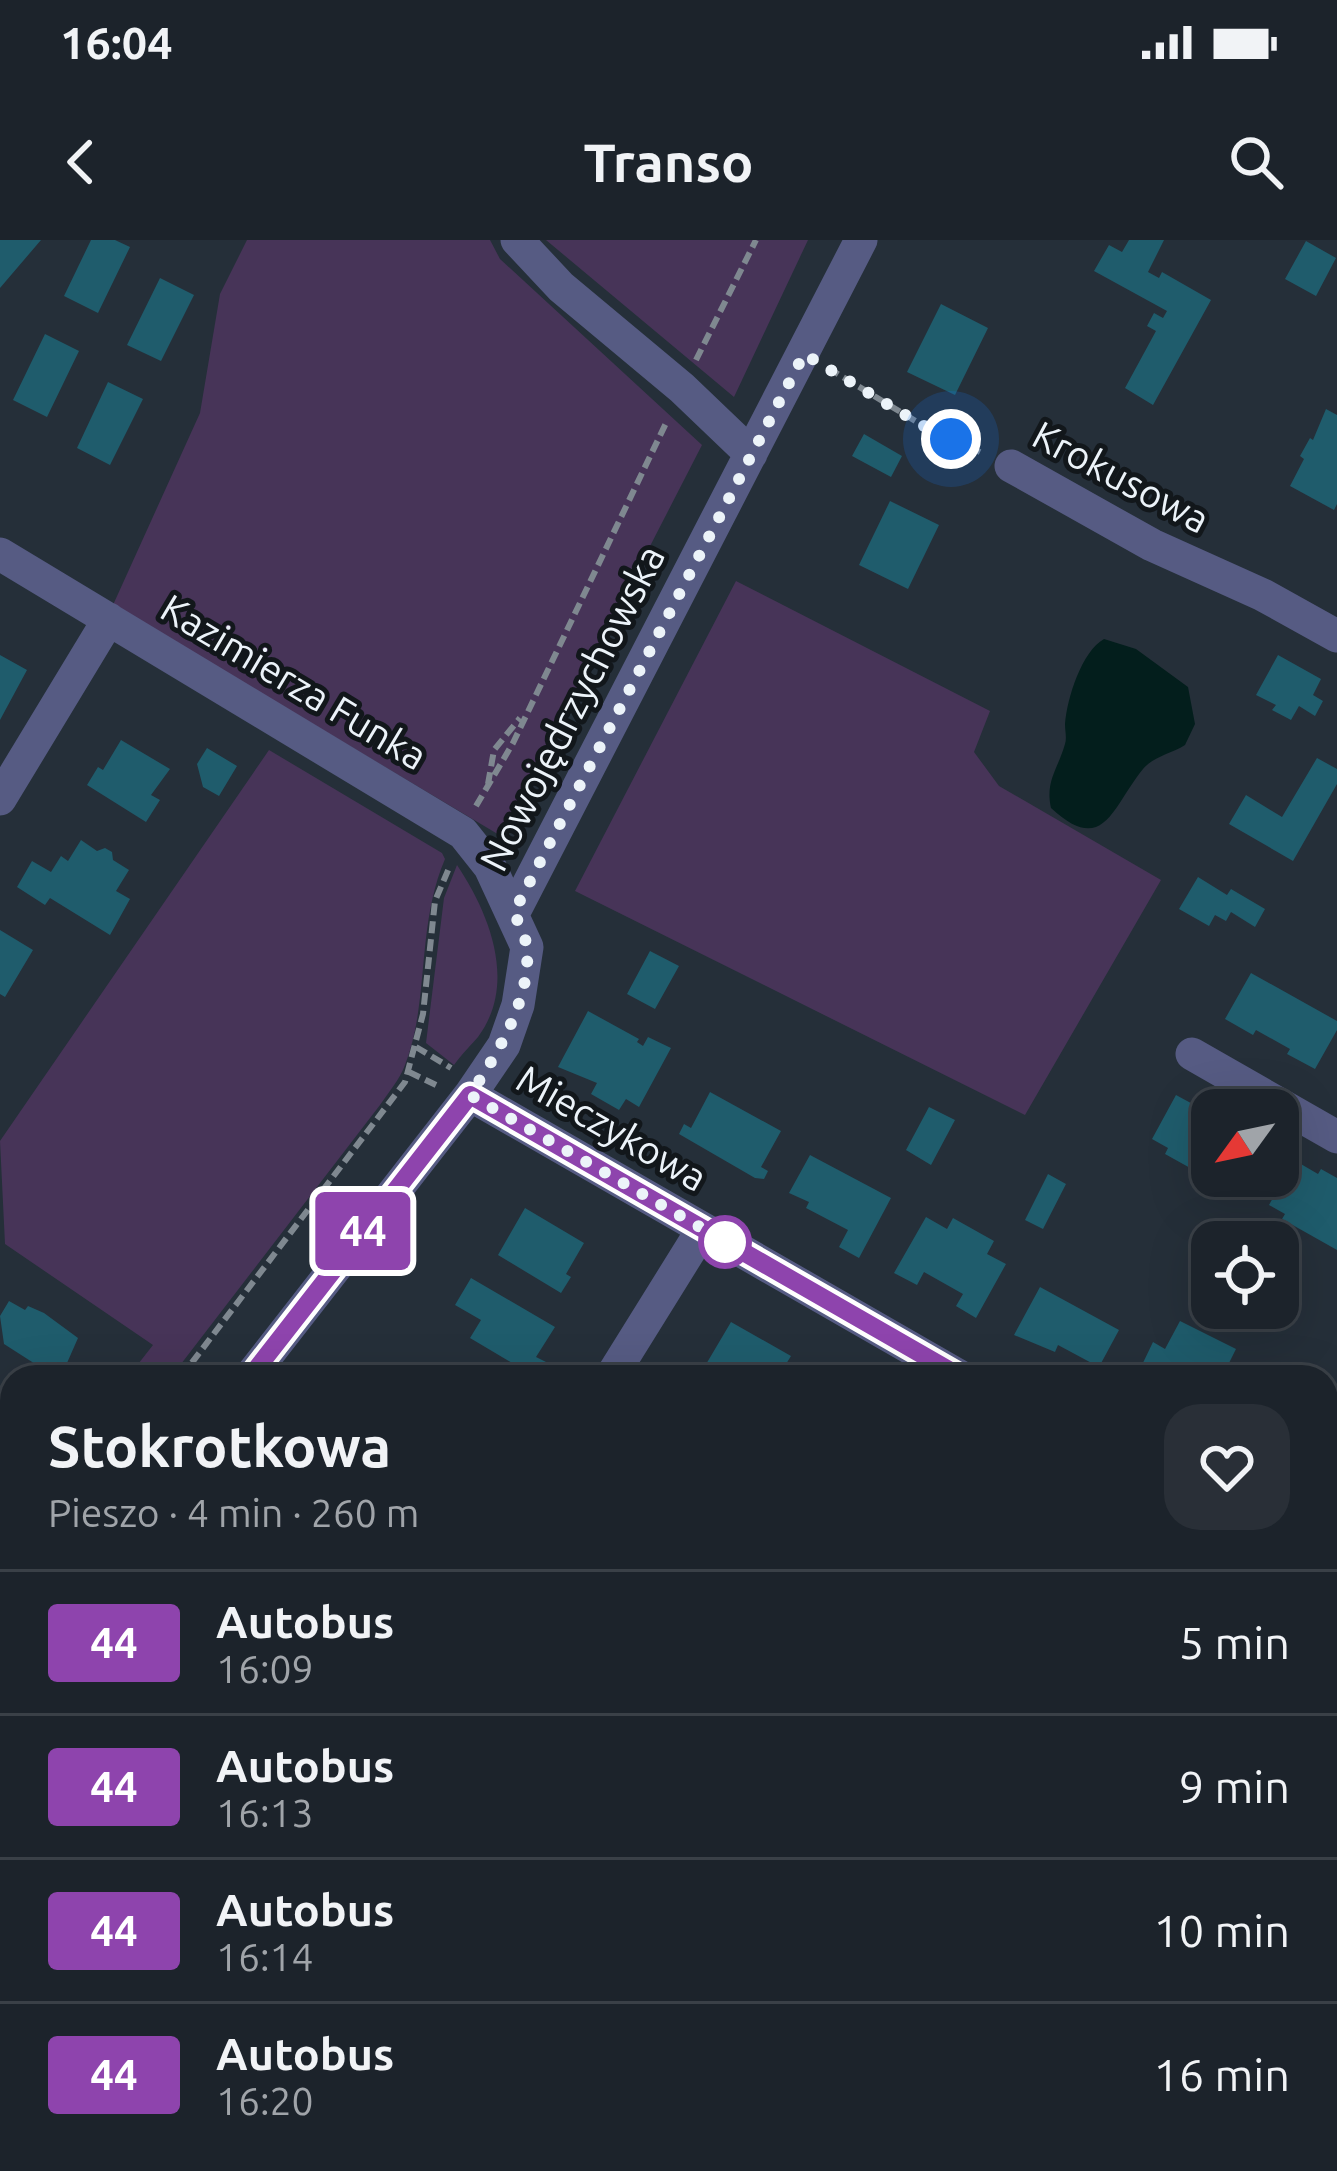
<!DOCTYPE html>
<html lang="pl">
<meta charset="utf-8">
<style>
body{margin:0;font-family:Ubuntu,sans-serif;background:#292f37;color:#f1f3f6;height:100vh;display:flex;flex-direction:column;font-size:45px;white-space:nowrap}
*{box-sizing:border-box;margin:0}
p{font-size:39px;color:#a0a4a9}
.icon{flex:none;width:66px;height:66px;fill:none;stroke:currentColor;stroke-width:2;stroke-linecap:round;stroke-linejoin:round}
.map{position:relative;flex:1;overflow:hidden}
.sheet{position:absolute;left:0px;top:1125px;width:1338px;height:807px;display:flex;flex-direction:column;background:#1c232b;border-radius:36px 36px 0 0;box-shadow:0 12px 48px #0002,0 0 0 3px #3a4047}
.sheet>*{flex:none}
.badge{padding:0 24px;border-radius:9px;font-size:42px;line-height:78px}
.needle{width:78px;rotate:237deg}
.tools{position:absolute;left:1191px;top:849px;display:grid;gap:24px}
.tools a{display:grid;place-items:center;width:108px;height:108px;border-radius:24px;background:#1c232b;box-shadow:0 12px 48px #0002,0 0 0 3px #3a4047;font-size:60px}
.you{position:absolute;width:60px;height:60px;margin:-30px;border:9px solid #fff;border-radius:50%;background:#1a73e8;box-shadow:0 0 0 18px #1a73e833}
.map>.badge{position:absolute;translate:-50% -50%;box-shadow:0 0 0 6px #fff}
.round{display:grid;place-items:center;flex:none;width:126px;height:126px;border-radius:36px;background:#292f37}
.overview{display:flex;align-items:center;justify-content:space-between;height:204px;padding:0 48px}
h1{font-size:57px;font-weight:700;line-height:90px}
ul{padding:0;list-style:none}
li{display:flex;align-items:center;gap:36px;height:144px;padding:0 48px;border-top:3px solid #3a4047}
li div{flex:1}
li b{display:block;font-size:45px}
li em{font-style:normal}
li .badge{min-width:132px;font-weight:700;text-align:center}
.status{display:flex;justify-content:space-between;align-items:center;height:84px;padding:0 60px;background:#1c232b;direction:ltr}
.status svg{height:33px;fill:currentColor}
header{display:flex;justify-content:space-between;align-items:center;height:156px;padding:0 48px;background:#1c232b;font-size:54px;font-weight:700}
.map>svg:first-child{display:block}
.green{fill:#473458}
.water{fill:#031e1c}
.building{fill:#1f5c6c}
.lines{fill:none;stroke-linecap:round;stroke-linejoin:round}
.path{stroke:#7f8890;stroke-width:6;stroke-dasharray:12 6;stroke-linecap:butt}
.minor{stroke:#565b83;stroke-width:33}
.line-casing{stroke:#fff;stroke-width:27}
.line{stroke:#8e44ad;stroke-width:18}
.walk{stroke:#ecf3f9;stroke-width:12;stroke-dasharray:0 21.6}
.stop-dot{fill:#fff;stroke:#8e44ad;stroke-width:6}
.labels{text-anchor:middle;stroke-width:10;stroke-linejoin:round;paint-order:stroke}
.street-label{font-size:39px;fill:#ecf3f9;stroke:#12171b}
</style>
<div class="status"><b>16:04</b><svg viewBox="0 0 49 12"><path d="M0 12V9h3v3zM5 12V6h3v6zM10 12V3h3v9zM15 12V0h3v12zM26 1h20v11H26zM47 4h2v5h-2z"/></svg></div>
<header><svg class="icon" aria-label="back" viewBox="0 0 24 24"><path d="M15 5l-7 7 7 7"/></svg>Transo<svg class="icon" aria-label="search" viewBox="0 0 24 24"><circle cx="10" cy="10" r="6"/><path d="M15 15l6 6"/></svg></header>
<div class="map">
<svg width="1337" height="1931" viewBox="0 0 1337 1931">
<rect width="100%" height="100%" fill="#252f39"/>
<path class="green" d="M247,0H490L500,19L702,205L501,596L113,365L200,173L220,54Z
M546,0H808L734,157Z
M736,341L990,471L974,512L999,546L1161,640L1025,875L575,651Z
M269,510L442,613L445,619C416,687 430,761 405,825C400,839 388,853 380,865L171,1137H128L153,1105L5,1004L0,901Z
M457,625C489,673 518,743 478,797C473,803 461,815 454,825L426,803L444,658Z"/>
<path class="water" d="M1104,399L1136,409L1188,447L1195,484L1185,505C1171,514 1154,516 1143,529C1112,567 1104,617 1051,568C1045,541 1058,529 1065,504C1067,498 1065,491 1065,484C1067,458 1082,411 1104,399Z"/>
<path class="building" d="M0,0H41L0,48Z
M91,0H115L130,7L98,73L64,56Z
M1129,0H1164L1148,32L1159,38L1162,32L1211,60L1153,165L1125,148L1156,91L1147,86L1154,73L1163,78L1167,71L1094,31L1109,5L1122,12Z
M1306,1L1336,18L1316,56L1285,39Z
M160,38L194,55L161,121L127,105Z
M941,64L988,88L955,155L907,132Z
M45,94L79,111L47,177L13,160Z
M108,142L143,159L110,225L77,208Z
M1326,169L1337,175V264L1334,270L1290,246L1304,219L1300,216L1310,198L1313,200Z
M864,194L902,216L891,237L852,216Z
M890,261L939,285L908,349L859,325Z
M0,415L27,430L0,480Z
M1278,415L1321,439L1313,455L1323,461L1315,476L1299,466L1291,480L1272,470L1276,465L1256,455Z
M121,500L170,529L151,555L160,560L146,582L87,545L98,527L103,530Z
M207,508L237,526L219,556L203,547L197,524Z
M1317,518L1337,529V544L1293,621L1229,584L1246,555L1282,577Z
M81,600L97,611L105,608L112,612L113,620L129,630L116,651L130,659L110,695L50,658L45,665L17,647L32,621L51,632L61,616L68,621Z
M1198,637L1227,655L1231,649L1265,669L1255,687L1231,672L1226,681L1215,675L1209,686L1179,669Z
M0,690L33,710L5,757L0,754Z
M650,711L679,726L655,769L627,754Z
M1251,733L1337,781V790L1315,829L1287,814L1290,809L1256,790L1253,795L1225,779Z
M588,771L639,799L637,802L643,806L648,797L671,808L639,867L626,859L619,870L591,854L597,843L558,827Z
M710,852L781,891L761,927L768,931L764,939L755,938L679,894L684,884L691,888Z
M1176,855L1200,868L1203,863L1212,868V936H1246L1239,948L1223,939L1220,944L1192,929L1165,914L1168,908L1152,899Z
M929,867L955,880L931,925L906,910Z
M810,915L891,958L859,1018L839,1007L848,990L806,968L809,962L789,953Z
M1294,920L1318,934L1321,929L1337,938V1010L1282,979L1285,974L1269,965Z
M1048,934L1066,944L1043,989L1025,980Z
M525,968L584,1003L566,1034L571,1037L561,1053L498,1015Z
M926,977L947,989L953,978L994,1001L987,1014L1006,1024L976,1078L956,1066L963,1054L924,1032L917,1045L894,1033Z
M471,1038L555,1087L536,1117L568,1133L566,1137H536L470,1098L481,1080L455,1065Z
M1040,1047L1119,1090L1099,1127L1058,1105L1055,1112L1014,1095Z
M9,1061L25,1070L28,1066L44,1073L78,1098L67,1123L54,1136L4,1104L0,1076Z
M1180,1081L1236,1109L1222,1137H1150L1153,1133L1141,1127L1153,1102L1165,1109Z
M731,1082L791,1116L778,1137H747L738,1132L735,1137H722L705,1126Z
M0,1180L12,1188V1226L5,1237L0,1233Z
M1331,1720L1337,1723L1334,1798L1326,1794V1730Z
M5,1863L12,1872V1920H43L36,1926L39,1931H0V1867Z
M105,1920H143L162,1931H99Z
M517,1920H547L543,1931H504L506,1926L514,1929Z
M592,1920H644L642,1931H590Z
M710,1920H789L772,1931H717Z
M1044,1920H1094L1093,1931H1043Z
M1222,1920H1284L1278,1931H1227L1219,1926Z"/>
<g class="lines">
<path class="path" d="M696,120L756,0
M828,128L922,185L984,214
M488,544L494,510L520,478
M476,566L513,503L667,181
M416,807L451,828
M409,832L438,846
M181,1137L405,842L423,774L435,661L449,628
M0,1616H12
M0,1738L12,1747
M679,1920L682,1931"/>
<path class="minor" d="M517,0L561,47L682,148L751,214
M1011,226L1152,305L1263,355L1337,396
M0,314L463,593L490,627L527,707L518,765L504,805L470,855L250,1137
M0,559L109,379
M514,672L861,0
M1192,814L1337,897
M470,855L961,1137
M611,1137L703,989
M1326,1325L1337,1312
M0,1383L12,1390
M0,1459L12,1443
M1326,1616L1337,1597
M1153,1931L1157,1920"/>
</g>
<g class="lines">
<g class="line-casing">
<path id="line" d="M250,1137L470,855L961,1137"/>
</g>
<use href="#line" class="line"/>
<path class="walk" d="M725,1002L740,1010L470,855C497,814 531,760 527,708C526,697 518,683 514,672L804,114L922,185L951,199"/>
</g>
<circle class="stop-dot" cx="725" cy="1002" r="24"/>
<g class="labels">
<g class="street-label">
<text transform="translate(1121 237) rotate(28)" y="14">Krokusowa</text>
<text transform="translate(294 442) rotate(31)" y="14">Kazimierza Funka</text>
<text transform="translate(572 468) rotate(-63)" y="14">Nowojędrzychowska</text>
<text transform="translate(612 888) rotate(30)" y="14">Mieczykowa</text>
</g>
</g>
</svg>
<div class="tools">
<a><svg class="needle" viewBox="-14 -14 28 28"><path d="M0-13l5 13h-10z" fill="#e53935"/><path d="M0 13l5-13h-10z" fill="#a0a4a9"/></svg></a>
<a><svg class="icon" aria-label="locate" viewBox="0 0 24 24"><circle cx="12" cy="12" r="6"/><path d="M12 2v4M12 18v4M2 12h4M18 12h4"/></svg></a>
</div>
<div class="you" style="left:951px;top:199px"></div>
<b class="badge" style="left:363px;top:991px;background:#8e44ad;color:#fff">44</b>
<section class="sheet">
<div class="overview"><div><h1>Stokrotkowa</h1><p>Pieszo · 4 min · 260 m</p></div><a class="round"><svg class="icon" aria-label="heart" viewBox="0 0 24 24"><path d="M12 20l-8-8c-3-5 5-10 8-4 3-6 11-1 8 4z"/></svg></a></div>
<ul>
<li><span class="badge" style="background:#8e44ad;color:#fff">44</span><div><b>Autobus</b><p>16:09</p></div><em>5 min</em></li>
<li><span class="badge" style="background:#8e44ad;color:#fff">44</span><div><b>Autobus</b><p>16:13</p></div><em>9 min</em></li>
<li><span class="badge" style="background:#8e44ad;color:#fff">44</span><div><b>Autobus</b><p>16:14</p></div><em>10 min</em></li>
<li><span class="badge" style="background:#8e44ad;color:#fff">44</span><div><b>Autobus</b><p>16:20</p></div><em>16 min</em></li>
</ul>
</section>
</div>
